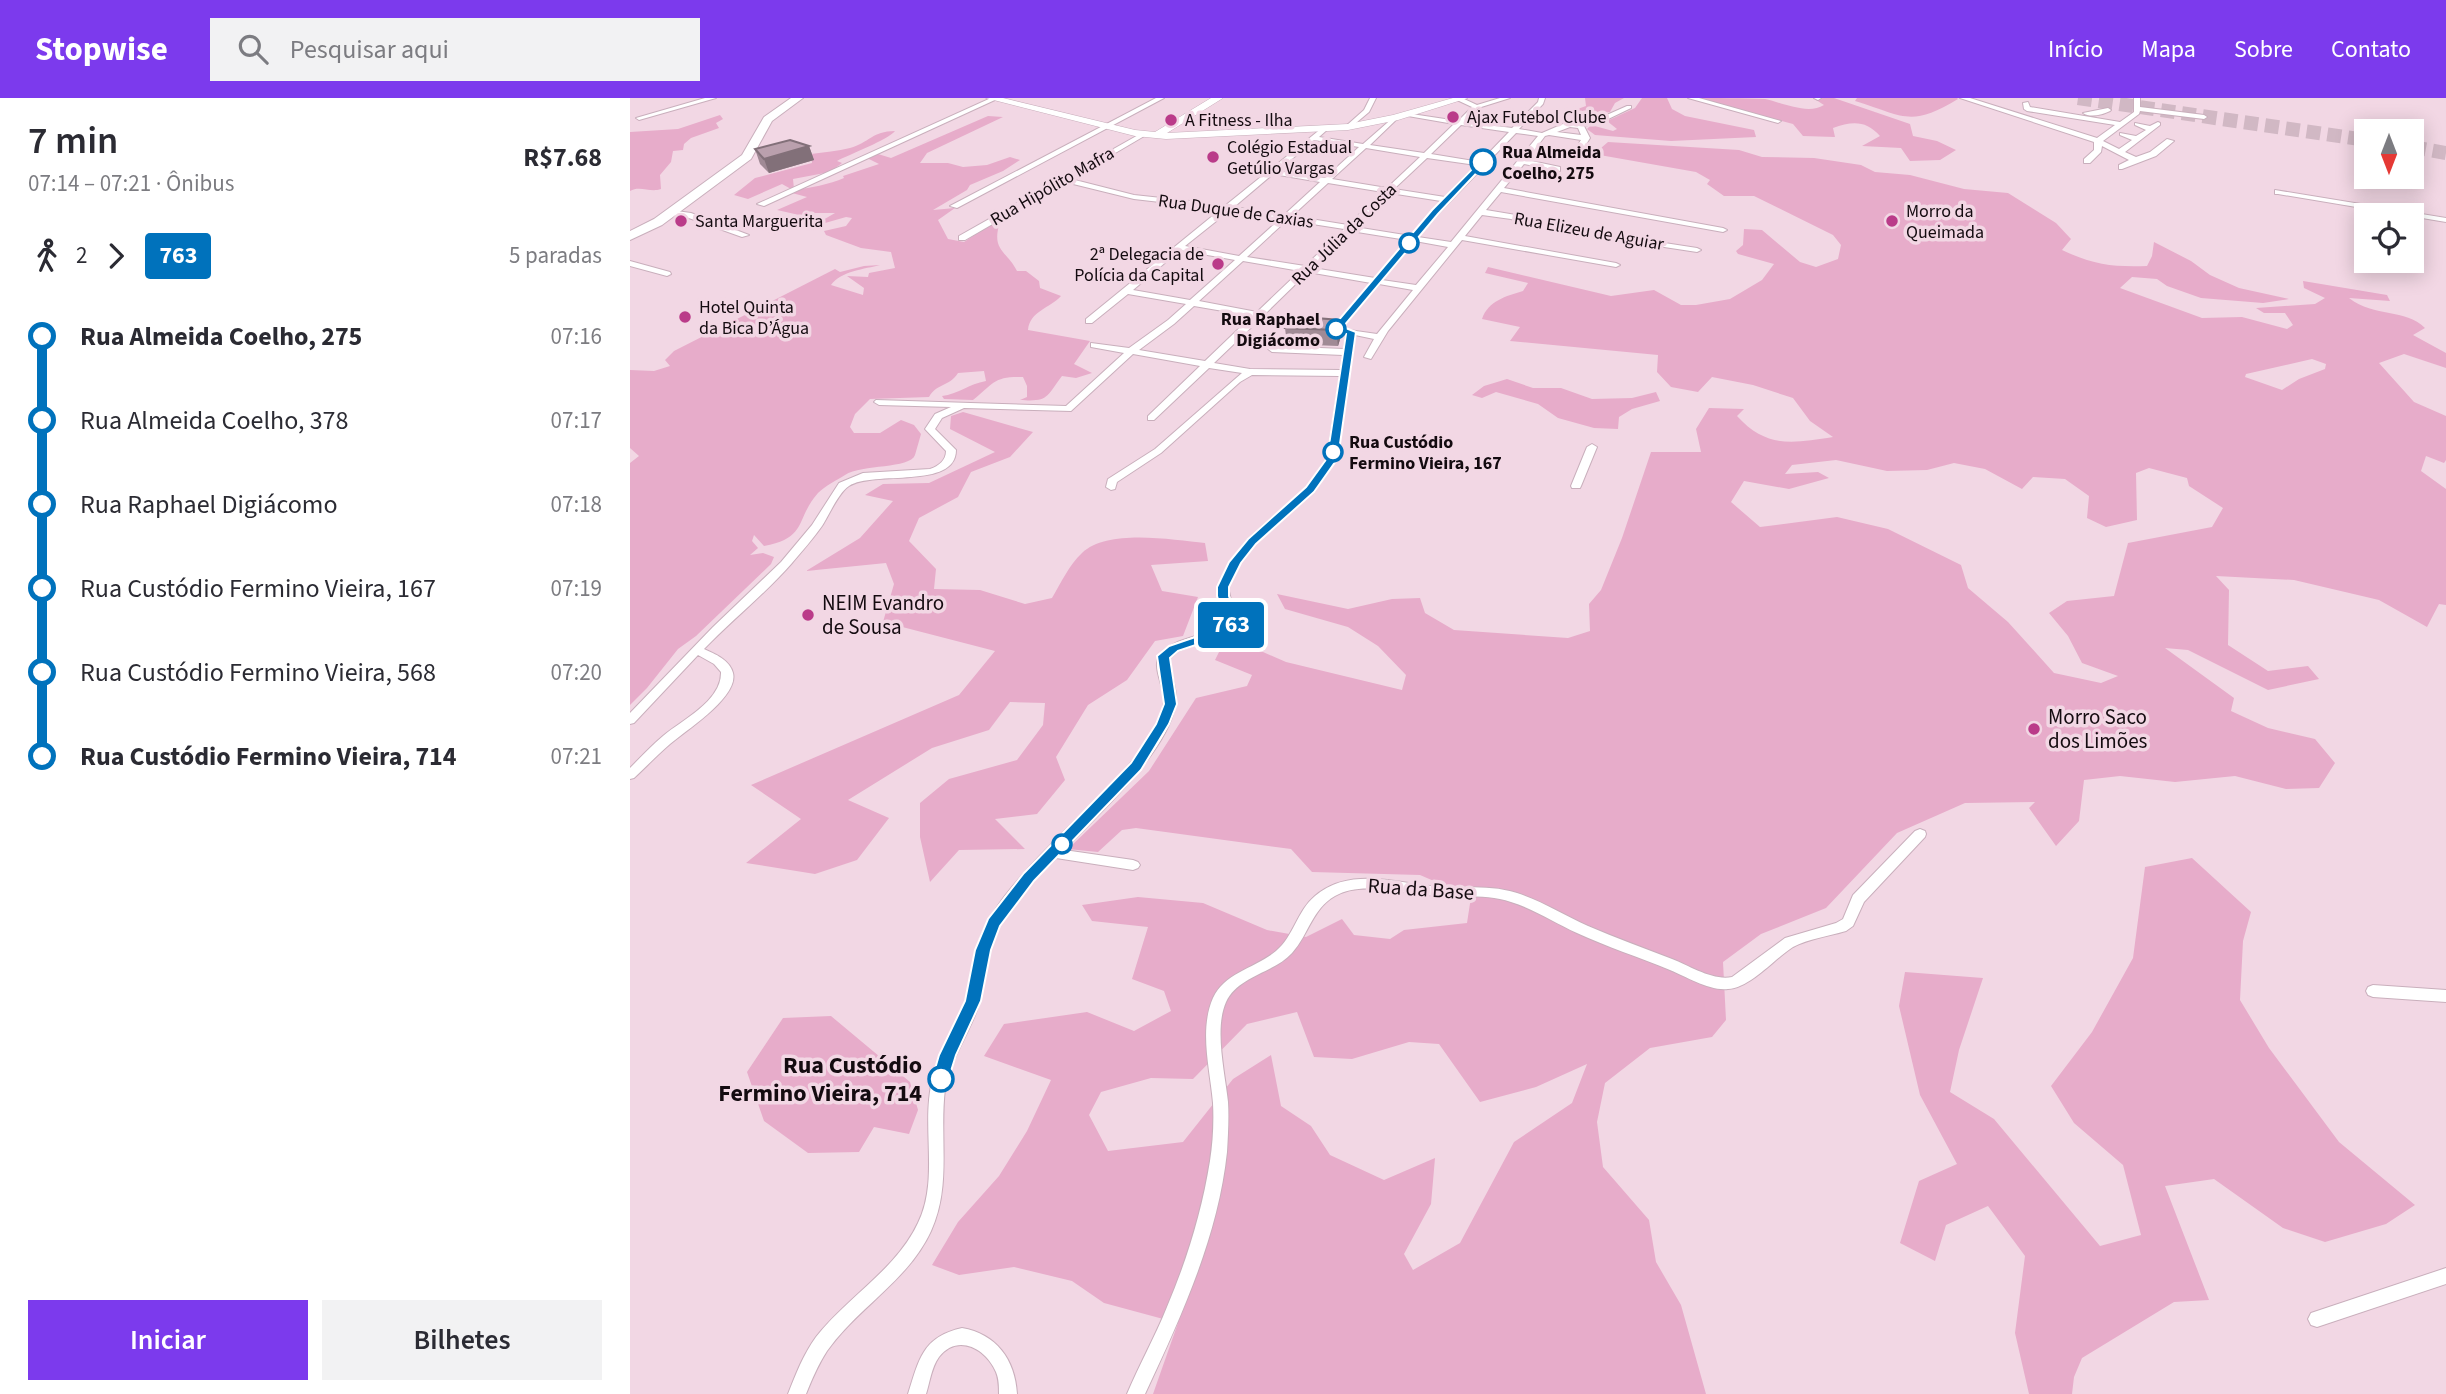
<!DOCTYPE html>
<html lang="pt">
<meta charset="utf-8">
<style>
body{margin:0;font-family:"Source Sans 3",sans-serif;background:#f2f2f3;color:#2b2b33;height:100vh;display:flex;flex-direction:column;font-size:26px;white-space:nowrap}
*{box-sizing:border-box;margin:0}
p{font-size:23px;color:#7c7c81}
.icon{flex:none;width:38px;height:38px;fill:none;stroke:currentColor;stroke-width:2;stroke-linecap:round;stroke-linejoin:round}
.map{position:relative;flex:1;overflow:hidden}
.drawer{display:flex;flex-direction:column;background:#fff;width:630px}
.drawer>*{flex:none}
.badge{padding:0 14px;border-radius:5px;font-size:24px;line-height:46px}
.needle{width:46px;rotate:180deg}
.buttons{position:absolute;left:1724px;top:21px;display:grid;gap:14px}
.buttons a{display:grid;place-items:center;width:70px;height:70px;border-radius:0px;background:#fff;box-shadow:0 4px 18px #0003;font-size:35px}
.map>.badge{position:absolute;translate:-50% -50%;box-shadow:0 0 0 4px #fff}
.legs{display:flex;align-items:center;gap:10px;height:77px;padding:0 28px;font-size:23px}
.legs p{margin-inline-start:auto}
.head{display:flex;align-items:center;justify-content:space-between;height:119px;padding:0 28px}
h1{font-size:38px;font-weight:600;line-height:52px}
.cta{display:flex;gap:14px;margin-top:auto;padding:14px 28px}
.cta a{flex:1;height:80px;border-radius:0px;background:#7c3aed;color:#fff;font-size:28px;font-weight:600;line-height:80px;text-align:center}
.cta a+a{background:#f2f2f3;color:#2b2b33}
ul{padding:0 28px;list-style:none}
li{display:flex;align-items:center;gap:24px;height:84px;font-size:26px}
li i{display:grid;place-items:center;width:10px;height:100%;margin:0 9px;background:currentColor}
li i::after{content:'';width:18px;height:18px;margin:-9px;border:5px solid;border-radius:50%;background:#fff}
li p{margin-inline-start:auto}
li:first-child i{background:linear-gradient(#0000 50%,currentColor 0)}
li:last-child i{background:linear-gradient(currentColor 50%,#0000 0)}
header{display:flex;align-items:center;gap:42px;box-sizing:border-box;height:98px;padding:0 35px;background:#7c3aed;color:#fff}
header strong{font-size:33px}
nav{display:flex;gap:38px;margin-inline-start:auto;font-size:24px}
.search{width:490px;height:63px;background:#f2f2f3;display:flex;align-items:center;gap:18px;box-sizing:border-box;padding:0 24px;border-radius:0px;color:#7c7c81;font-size:26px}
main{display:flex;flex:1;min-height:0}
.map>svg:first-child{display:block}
.green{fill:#e7acca;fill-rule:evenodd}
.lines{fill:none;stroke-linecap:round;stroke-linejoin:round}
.highway-tunnel{stroke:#d1b8c4;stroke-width:14;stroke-dasharray:14 7;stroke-linecap:butt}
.street-casing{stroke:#c9afbc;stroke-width:2}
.secondary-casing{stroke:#c9afbc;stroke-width:1}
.primary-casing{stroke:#c9afbc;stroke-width:2}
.street{fill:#fff;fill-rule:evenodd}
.secondary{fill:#fff;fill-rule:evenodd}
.primary{fill:#fff;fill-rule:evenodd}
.wall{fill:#a08a95}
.shaded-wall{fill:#827079}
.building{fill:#baa0ad;stroke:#827079;stroke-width:2}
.line-1{fill:#0072bc;stroke:#fff;stroke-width:2}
.poi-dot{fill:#ba3b89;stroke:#f2d7e4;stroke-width:2.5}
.stop-1-dot{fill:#fff;stroke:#0072bc;stroke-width:3.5}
.labels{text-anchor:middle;stroke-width:7;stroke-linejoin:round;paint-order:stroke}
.far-poi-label{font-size:18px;fill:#140b10;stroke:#f2d7e4;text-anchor:start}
.far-stop-label{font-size:18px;font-weight:bold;fill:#140b10;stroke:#f2d7e4;text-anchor:start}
.far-street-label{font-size:18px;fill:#140b10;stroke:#f2d7e4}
.poi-label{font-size:21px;fill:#140b10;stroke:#f2d7e4;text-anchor:start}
.street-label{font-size:21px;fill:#140b10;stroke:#f2d7e4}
.near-stop-label{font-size:24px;font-weight:bold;fill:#140b10;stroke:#f2d7e4;text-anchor:end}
</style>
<header>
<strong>Stopwise</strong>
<div class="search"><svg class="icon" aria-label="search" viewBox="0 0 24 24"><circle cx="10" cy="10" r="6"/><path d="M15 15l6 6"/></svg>Pesquisar aqui</div>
<nav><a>Início</a><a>Mapa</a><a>Sobre</a><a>Contato</a></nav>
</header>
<main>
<section class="drawer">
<div class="head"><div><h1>7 min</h1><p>07:14 – 07:21 · Ônibus</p></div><b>R$7.68</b></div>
<div class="legs"><svg class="icon" aria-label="walk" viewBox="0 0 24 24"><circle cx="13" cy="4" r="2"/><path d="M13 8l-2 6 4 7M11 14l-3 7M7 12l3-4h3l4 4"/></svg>2<svg class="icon" aria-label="forward" viewBox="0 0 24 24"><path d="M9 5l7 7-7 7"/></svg><b class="badge" style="background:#0072bc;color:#fff">763</b><p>5 paradas</p></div>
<ul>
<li><i style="color:#0072bc"></i><b>Rua Almeida Coelho, 275</b><p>07:16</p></li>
<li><i style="color:#0072bc"></i><span>Rua Almeida Coelho, 378</span><p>07:17</p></li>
<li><i style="color:#0072bc"></i><span>Rua Raphael Digiácomo</span><p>07:18</p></li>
<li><i style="color:#0072bc"></i><span>Rua Custódio Fermino Vieira, 167</span><p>07:19</p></li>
<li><i style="color:#0072bc"></i><span>Rua Custódio Fermino Vieira, 568</span><p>07:20</p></li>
<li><i style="color:#0072bc"></i><b>Rua Custódio Fermino Vieira, 714</b><p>07:21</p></li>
</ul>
<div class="cta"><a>Iniciar</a><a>Bilhetes</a></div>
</section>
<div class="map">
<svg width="1816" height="1296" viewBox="0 0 1816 1296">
<rect width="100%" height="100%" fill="#f2d7e4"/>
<path class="green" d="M955,0H994L985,5L980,14L942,20V13L956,8Z
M1012,0H1037L1042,11L1055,18L1124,32L1126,39L1041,43L965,37L957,31L961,27L983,33L987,31L977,23L1005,10Z
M1063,0C1086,0 1113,0 1135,1C1153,5 1178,17 1194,7L1183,0H1204L1280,26L1283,38L1307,43L1326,52L1310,62L1280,63L1271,50L1232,48L1250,38C1236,22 1222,23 1203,30L1205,39L1173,38L1163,26Z
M1227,0H1327L1328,1C1280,30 1274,18 1225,3Z
M90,17L93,21L86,25L89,30L61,40L54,46L53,52L43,53L41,64L30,77L31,91C20,95 10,87 0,93V34L48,31Z
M358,18L373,19L297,55L290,65H318L333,69L357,67L380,59L390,62L373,73L340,87L337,92L303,112L325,110L308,122L318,141L334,144L361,126L369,127C362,153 377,153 387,173H396L409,183L410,190L431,198C420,210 400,213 398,232L460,243L444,266L462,275L446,280L432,278C416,299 419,304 390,302L397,299V288L393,279C364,278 364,285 343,302L314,301L312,298C328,296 339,286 356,283L354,273L328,275C319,289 307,285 299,299L240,301L225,316L220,329L224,335H250L271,322L284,327L291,336C289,343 287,350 285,357C280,371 232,366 215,377C207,382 195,388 188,395C165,421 178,440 134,448L124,437L122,443L128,450L120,457L133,455L144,459L141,466L66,538L48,551L17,590L0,607V365L9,358L0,350V272L24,273L40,268L35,262L44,253L205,171L210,174L234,168L250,167C235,171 211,173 201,187L233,197L234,190L217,178L238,179L239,175L265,170L261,154L231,150L196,137L194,133L216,128L222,120L216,119L181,129L205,115H185L178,119L147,112L177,99L162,95L161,91L152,86L118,101L104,97L125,80L182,65L181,56C194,54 208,53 220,50C239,45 242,33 265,33C258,42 220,56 207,63L212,65L200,74L163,81L164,91C179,91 200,86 214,80L213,78L249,66L237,60L248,56L261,60Z
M978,44L1109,52L1132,59L1184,60L1231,67L1245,74L1280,77L1334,91L1378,95L1426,125L1441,141L1432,152C1464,167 1482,169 1517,168L1522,158L1524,144L1561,163L1580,177L1609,190L1659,201L1633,205L1571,200L1537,188L1527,181L1502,179L1490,190L1572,220L1612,219L1657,231L1663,227L1655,215H1634L1626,210L1685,206L1695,200L1674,190L1673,183L1757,197L1760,203L1719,200C1745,220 1775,210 1795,230L1783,237L1816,255V270L1774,256L1749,265L1784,304L1816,318V362L1814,365L1796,358L1791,373L1816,391V507L1809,506L1797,529L1749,502L1664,482L1586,478L1599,492L1598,547L1638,573L1678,568L1689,581L1638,592L1558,552L1535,550L1604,600L1601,613L1638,630L1685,641L1705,665L1689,690L1656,691L1605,678L1545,684L1490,678L1454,682L1449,723L1426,748L1399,710L1405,704L1335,705L1267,735L1196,810L1131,836L1093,864L1096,922L1082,939L1020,950L975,985L967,1024L973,1069L1019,1122L1026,1164L1051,1207L1076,1296H523L548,1225L474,1205L442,1183L384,1169L329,1177L302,1167L328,1124L369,1078L397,1033L421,982L354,958L374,926L457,914L504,933L541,913L534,893L502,881L518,829L462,823L452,807L508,799L573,805L637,832L676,839L712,821L724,837L760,841L774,832L837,825L841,799L790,777L682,774L661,751L506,730L492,732L468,754L438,751L519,673L566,600L617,588L622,577L585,562L591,550L633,554L656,564L772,592L776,577L748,548L718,529L655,511L647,496L718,511L762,501L790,500L795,515L824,532L938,540L960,533L959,506L971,492L992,440L1021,354H1071L1066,331L1079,310L1114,311L1107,318C1137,351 1163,345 1203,339L1180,323L1163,300L1123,287L1082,279L1068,294L1041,289L1027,274L1028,257L880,243L890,229L852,221C858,203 876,198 893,193L898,185L855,175L858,169L981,198L1024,192L1051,207H1066L1100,201L1132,182L1144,166L1108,156L1106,153L1113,147L1114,131L1132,132L1170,164L1186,169L1208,161L1211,147L1203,137L1124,98H1094L1077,86L1080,82L1066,74L964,56ZM1682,261L1696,266L1695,271L1669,281L1652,292L1615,279L1616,276ZM1206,362L1257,373L1297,372L1324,365L1355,371L1392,391L1403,379L1435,381L1459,398L1457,420L1476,429L1507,422L1506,375L1519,370L1557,380L1559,388L1593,410L1582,429L1498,445L1484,498L1437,503L1419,515L1438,538L1452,565L1488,578L1471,585L1424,575L1378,524L1338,490L1331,467L1258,431L1207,419L1130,429L1101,404L1114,383L1159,391L1199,380L1188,374L1155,376L1162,367ZM667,914L684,959L722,961L779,944L809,946L850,1004L906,989L957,966L942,1005L884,1044L830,1145L783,1172L774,1156L801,1106L805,1060L754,1082L700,1057L681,1028L651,1008L641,957L603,981L553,1044L478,1053L459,1017L471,994L521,980L563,981L617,926Z
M877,281L903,290H931L962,301L1002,300L1026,294L1030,303L1002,311L989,319L988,331L964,330L928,320L908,306L866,294L852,300L842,297L854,288Z
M333,314L403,334L380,359L341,374L328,399L289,420L279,443L306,471L304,491L350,492L395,506L422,500C431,485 439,467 452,455C478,430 543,442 575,445L578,463L521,467L532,493L568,499L553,538L525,543L497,582L458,607L426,659L435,682L407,716L365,721L395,751L329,752L300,784L290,739V705L319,681L387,662L413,627L415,605L380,604L359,632L302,650L218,702L259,720L227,762L185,776L116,765L171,721L121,687L329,597L365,553L253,524L264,486L256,465L176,473L230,440L263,403L235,397L253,386L299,385L365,354L320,331L321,318Z
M1562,760L1621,814L1613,843L1610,902L1639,950L1709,1044L1785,1107L1756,1126L1695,1144L1653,1130L1584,1081L1535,1088L1579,1202L1544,1204L1452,1260L1444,1279L1442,1296H1399L1385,1235L1395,1158L1358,1108L1316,1127L1305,1163L1270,1145L1289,1083L1327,1066L1290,997L1269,908L1275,874L1353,880L1329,952L1320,994L1364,1021L1470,1148L1511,1137L1493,1067L1444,1025L1421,988L1462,934L1503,860L1515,769Z
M201,918L280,984L288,1012L279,1036L244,1029L229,1054L178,1055L134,1023L117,974L153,920Z"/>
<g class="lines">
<path class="highway-tunnel" d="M1448,0L1736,42
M1782,49L1816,55"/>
<g class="street-casing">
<path id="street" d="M75,0H86L9,22L6,20Z
M361,0L367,1L134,108L127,106Z
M526,0H534L327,110L320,108Z
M740,0H746L739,14L720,30H716V28L734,12Z
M826,0H832L847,7L870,0H880L848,10L835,24L882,30L908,4L909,0H915L913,6L889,31L912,35L933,26L970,20L997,8H1001V10L974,23L954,28L960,40L950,56L943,54L951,42L919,37L915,38L897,62L930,69V73L894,66L874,90L1093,130L1097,132L1093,134L871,94L856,112L886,117L905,125L1067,150L1071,152L1067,154L903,129L881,121L852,117L835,138L986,165L990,167L986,169L832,142L758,233L741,261L734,259L744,241L725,237L707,360L684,394L626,445L610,465L598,489L607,528L601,534L548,553L540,560C539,576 549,592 545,608C536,656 468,716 434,752L503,762L508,764L510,767L508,770L503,772L426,760C402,785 373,811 362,845C355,867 355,890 347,912C337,939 320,962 315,991C309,1039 322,1087 301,1133C278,1183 228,1209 197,1253C188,1267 182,1281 176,1296H158C166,1276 173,1257 186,1239C217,1199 266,1172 288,1125C310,1080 290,1027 303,979C309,955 324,934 333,911C340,891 341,870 347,850C352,831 363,814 374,799C403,762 440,728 473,695C489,678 505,662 518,643C525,632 533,618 534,604C535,590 522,570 529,558C539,540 579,538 595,527L588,489L600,464L618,441L676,390L697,360L710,278L622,277L610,284L531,355L487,384L485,391L481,392L476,389L478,381L525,351L612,275L579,270L524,322H518V318L570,268L503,256L441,313L334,310L312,320L305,331L326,352C326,392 243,372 219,388C209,394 199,417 192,428C183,441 172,453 162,465C135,496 102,522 74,551C85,556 100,562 103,575C109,599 56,632 40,646C27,657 16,669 4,680L0,681V670C11,659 21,648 33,638C52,622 92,603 91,574L84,566L68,557L4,625L0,626V615L83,529L151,464L182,427L209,385L233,375L300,371C309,368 316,362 316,353L295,331L305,316L321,309L249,307L244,304L246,302L436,308L494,255L461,249V245L499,250L538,222L556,206L498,196L462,225H456V221L591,111L504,101L435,84L335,142H329V138L510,36L516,37L441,81L504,97L596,107L692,30L698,31L689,39L733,46L765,18L768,20L767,21L740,47L794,55L824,26L772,17L775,15L828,23L842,9L827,2ZM831,27L879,34L850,64L801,56ZM940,29L948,30L951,37L927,34ZM886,35L908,38L821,144L788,139L808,116ZM684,42L729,49L695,80L648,73ZM736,50L790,59L757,90L702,81ZM797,60L846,67L815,99L764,91ZM643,76L690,84L654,117L604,109ZM698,85L753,94L718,127L662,118ZM760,95L811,103L781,138L725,129ZM599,113L650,121L609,158L555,148ZM657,122L714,131L675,168L617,159ZM721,133L777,142L745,180L683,170ZM785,143L818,149L786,187L752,182ZM550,152L605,162L560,202L503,192ZM613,163L670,173L627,214L569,203ZM678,174L741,185L703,229L702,231L706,234L709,233L749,186L783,192L747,236L712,231V235L716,236L714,251L642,248L638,251L642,254L713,257L711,272L620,271L584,265L631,220L676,227V223L635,216ZM564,208L622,218L575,263L509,252L544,226Z
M1058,0H1069L1151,23L1148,25Z
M1184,0H1191L1188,2Z
M1330,0H1340L1467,40L1485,27L1397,13L1394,11L1393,5L1398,4L1400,9L1490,24L1504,14V0H1510V9L1574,17L1577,19L1574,21L1510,13L1509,16L1473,43L1489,51L1502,42L1490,37V35L1506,38L1516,32L1505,27V25L1520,28L1528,24L1530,25V27L1495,54L1506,59L1520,54L1537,41L1544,43L1526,58L1492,71H1489V67L1499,62L1472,48L1471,54L1460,65H1454V61L1464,52V44Z
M1478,10L1481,12L1480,13C1472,17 1460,20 1453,15Z
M1645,92L1816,120V124L1648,96H1645Z
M39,112L61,115L119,137L112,139L56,119L39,116Z
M0,163L40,174L41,176L37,178L0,168Z
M962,346L967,349L951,388L950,390H942L941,388L957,349Z
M1290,731L1295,733L1296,736L1295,739L1234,804L1223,828L1216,833C1199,838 1178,841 1163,849C1144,861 1120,890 1098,891C1079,893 1057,879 1040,872C1009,859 977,849 947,835C925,825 904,811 881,804C852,794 818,801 787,796C762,793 728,784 705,798C682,811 679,836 662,855C644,875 608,878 596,904C584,931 595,975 598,1004C599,1020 598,1037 597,1054C588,1139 551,1219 515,1296H497C509,1267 525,1239 537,1209C557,1162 572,1113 580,1063C583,1044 584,1024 583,1005C580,971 569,932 583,900C595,874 626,870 646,853C664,838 667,813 685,798C721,767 772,787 813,789C838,790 862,787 887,795C912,803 934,817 958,828C986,840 1014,850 1042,861C1060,868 1083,883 1102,879L1155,840L1206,825L1213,821L1223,797L1285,733Z
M1743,887L1816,892V904L1743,899L1738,897L1736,893L1738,889Z
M1816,1170V1186L1687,1229L1681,1227L1678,1221L1681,1215Z
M332,1230C366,1236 385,1261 387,1296H369C369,1288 369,1281 366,1274C356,1251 328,1235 309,1259C301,1270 300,1284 296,1296H278C289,1262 292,1239 332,1230Z"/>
</g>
<g class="secondary-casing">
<path id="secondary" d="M356,0H373L505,32L525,34L581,0H593L537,35L718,26L763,17L823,0H838L768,22L718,32L536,41L505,38Z"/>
</g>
<g class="primary-casing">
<path id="primary" d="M161,0H173L142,23L121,61L32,127L0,142V133L24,121L112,57L134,19Z"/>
</g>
<use href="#street" class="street"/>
<use href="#secondary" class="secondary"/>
<use href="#primary" class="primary"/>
</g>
<path class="wall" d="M179,48L184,62L139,75L130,66L125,51Z
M710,222L711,238L708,248L657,246L655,230Z"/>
<path class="shaded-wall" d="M179,48L184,62L139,75L134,61Z
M710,222L711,238L708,248L706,232Z"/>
<path class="building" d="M160,42L179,48L134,61L125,51Z
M660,218L710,222L706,232L655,230Z"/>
<path class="line-1" d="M850,63L857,64L808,116L713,229L726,234L708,360L684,394L626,446L611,465L599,489V498L608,523L602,535L548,553L540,560L547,606L539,626L511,672L404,783L370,828L361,852L351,903L326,957L317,986H305L302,981L309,957L335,903L345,852L358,821L394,775L501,665L526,626L534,606L527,558L539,548L592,530L595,523L587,498V489L599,464L618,441L676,389L697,360L716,236L701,231L802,112Z"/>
<g class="poi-dot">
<circle cx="823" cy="19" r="7"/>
<circle cx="541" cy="22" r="7"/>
<circle cx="583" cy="59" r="7"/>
<circle cx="51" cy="123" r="7"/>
<circle cx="1262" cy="123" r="7"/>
<circle cx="588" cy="166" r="7"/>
<circle cx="55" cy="219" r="7"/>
<circle cx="178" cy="517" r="7"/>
<circle cx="1404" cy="631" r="7"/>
</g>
<g class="stop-1-dot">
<circle cx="853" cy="64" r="12"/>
<circle cx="779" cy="145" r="9"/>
<circle cx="706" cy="231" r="9"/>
<circle cx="703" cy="354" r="9"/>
<circle cx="432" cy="746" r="9"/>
<circle cx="311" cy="981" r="12"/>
</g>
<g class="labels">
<g class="far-poi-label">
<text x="837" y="25">Ajax Futebol Clube</text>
<text x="555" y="28">A Fitness - Ilha</text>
<text x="597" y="55">Colégio Estadual<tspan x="597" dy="21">Getúlio Vargas</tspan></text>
<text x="1276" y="119">Morro da<tspan x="1276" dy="21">Queimada</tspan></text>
<text x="65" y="129">Santa Marguerita</text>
<text x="574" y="162" text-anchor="end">2ª Delegacia de<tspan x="574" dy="21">Polícia da Capital</tspan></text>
<text x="69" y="215">Hotel Quinta<tspan x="69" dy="21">da Bica D’Água</tspan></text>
</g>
<g class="far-stop-label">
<text x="872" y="60">Rua Almeida<tspan x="872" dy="21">Coelho, 275</tspan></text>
<text x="690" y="227" text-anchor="end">Rua Raphael<tspan x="690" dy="21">Digiácomo</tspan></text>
<text x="719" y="350">Rua Custódio<tspan x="719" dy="21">Fermino Vieira, 167</tspan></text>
</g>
<g class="far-street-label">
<text transform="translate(422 88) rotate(-30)" y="6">Rua Hipólito Mafra</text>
<text transform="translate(606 113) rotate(8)" y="6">Rua Duque de Caxias</text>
<text transform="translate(959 133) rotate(10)" y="6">Rua Elizeu de Aguiar</text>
<text transform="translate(714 136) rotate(-44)" y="6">Rua Júlia da Costa</text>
</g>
<g class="poi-label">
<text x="192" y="512">NEIM Evandro<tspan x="192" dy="24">de Sousa</tspan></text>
<text x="1418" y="626">Morro Saco<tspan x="1418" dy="24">dos Limões</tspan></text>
</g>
<g class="street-label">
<text transform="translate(791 791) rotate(4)" y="7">Rua da Base</text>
</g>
<g class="near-stop-label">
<text x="292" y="975">Rua Custódio<tspan x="292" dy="28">Fermino Vieira, 714</tspan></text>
</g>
</g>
</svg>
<div class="buttons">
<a><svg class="needle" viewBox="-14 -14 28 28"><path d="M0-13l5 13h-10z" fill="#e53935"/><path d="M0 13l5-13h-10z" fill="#7c7c81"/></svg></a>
<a><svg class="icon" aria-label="locate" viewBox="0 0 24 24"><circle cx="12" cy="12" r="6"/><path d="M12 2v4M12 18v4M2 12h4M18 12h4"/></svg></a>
</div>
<b class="badge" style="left:601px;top:527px;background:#0072bc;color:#fff">763</b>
</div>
</main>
